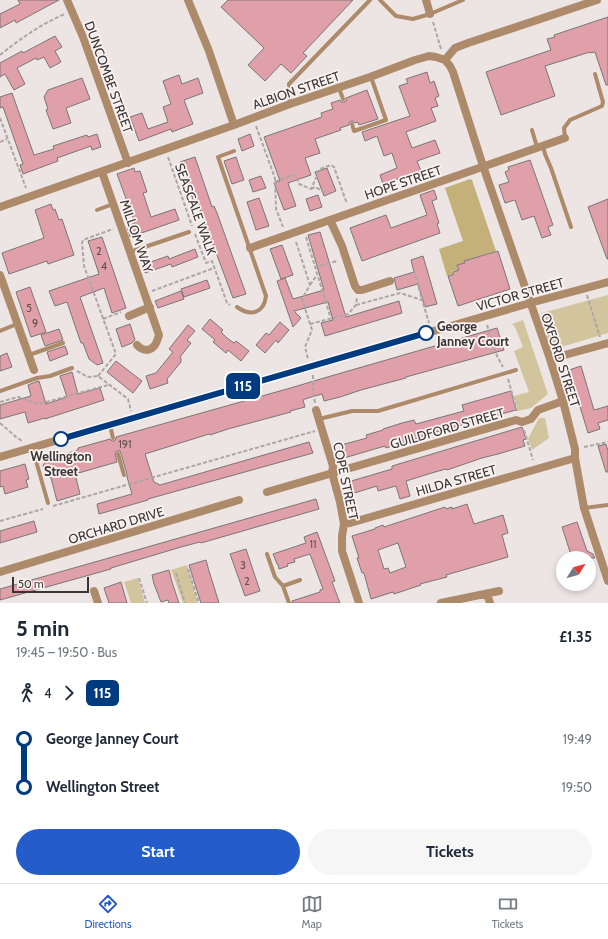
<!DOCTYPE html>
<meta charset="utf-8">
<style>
body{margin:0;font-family:Cabin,sans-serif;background:#f6f6f7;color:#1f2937;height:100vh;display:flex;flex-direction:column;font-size:15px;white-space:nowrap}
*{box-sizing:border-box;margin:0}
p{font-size:13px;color:#747a83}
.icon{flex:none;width:22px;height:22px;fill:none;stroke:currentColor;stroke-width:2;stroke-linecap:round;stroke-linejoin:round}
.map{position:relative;height:603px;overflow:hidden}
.side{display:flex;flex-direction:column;background:#fff;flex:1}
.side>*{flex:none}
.badge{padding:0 8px;border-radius:6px;font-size:14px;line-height:26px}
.needle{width:26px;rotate:53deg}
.tools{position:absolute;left:556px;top:551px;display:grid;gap:8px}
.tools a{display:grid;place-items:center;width:40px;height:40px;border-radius:50%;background:#fff;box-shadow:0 2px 6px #0003;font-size:20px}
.scale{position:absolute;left:12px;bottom:10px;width:77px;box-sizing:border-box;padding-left:4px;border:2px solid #383535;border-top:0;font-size:11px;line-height:14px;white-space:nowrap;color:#383535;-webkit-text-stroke:3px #faf2f0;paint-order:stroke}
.map>.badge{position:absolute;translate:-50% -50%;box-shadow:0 0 0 2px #fff}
.legs{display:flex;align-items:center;gap:6px;height:44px;padding:0 16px;font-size:13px}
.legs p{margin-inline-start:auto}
.summary{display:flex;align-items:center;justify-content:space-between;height:68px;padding:0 16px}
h1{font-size:22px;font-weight:700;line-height:30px}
.primary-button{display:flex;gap:8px;margin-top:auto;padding:8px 16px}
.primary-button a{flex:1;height:46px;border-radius:24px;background:#245cc9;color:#fff;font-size:16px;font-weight:700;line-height:46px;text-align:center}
.primary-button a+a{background:#f6f6f7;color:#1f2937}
ul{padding:0 16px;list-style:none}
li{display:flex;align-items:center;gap:14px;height:48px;font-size:15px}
li i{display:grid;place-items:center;width:6px;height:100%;margin:0 5px;background:currentColor}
li i::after{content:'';width:10px;height:10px;margin:-5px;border:3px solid;border-radius:50%;background:#fff}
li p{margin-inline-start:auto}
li:first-child i{background:linear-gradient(#0000 50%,currentColor 0)}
li:last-child i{background:linear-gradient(currentColor 50%,#0000 0)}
.tabs{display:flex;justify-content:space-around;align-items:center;height:56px;border-top:1px solid #e0e1e3;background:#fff;font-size:11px;color:#747a83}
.tabs a{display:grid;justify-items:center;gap:2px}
.tabs .selected{color:#245cc9}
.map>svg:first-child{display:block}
.green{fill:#d2c49c}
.forest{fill:#c4b079}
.building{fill:#e0a0a9;stroke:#7c7576;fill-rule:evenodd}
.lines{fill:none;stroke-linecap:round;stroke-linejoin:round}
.path{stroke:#aca6a5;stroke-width:2;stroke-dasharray:4 2;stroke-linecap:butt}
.service{stroke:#ad8a6a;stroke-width:4}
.minor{stroke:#ad8a6a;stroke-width:8}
.line-1-casing{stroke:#fff;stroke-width:9}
.line-1{stroke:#003b80;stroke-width:6}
.stop-1-dot{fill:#fff;stroke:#003b80;stroke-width:2}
.labels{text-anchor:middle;stroke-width:3.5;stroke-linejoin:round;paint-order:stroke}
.number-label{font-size:11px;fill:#625052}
.street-label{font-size:13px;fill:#383535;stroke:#faf2f0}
.stop-label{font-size:13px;font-weight:bold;fill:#383535;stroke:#faf2f0;text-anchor:start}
</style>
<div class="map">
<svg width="608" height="603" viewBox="0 0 608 603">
<rect width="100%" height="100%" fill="#ece5e3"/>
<path class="green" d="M608,295V333L551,350L540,317L542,313Z
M523,320L548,394L531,408L518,411L514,396L529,392L514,351L523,347L515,327L512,324Z
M539,418H545L549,438L532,450L528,439Z
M187,565L198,603H183L171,570Z
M138,578L145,603H131L124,582Z"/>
<path class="forest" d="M470,179L472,180L496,251L464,261V263L457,265L458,270L452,271L453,274L447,276L439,249L463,241L445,188Z"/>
<path class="building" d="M18,0H59L16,23L15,20L0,28V14L20,4Z
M228,0H353L303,53L307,56L291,73L281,64L265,81L248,65L264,48L221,7Z
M608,17V85H606L595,52L590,53V52L545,66L555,96L501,115L486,72L551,50L547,39L555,37L554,35Z
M55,36L62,47L55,51L61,62L50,68L44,57L37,60L36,58L17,68L25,84L14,90L5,74L0,77V63L22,51L23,53Z
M427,72L430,83L434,81L439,96L435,98L438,106L431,108L436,121L406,132L412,148L435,140L440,153L417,161L421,171L383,184L380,175L397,168L392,153L384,156L377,136L365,141L362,132L410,116L399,86L408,83L406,79Z
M179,75L182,84L198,78L203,93L184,100L193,124L172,132L171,129L139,141L130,117L142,113L148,129L168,122L163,107L171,104L163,81Z
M82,78L90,99L66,108L71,123L53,129L46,110L48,109L44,97L48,90Z
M367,90L378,119L359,125L358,122L355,123L353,121H351L349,123V125L340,128L341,130L315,139L320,153L305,158L311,175L288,183L296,206L284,210L274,183L280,181L264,137L322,117L321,113L333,109L331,103L340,100L341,102H344L346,101V98Z
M12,93L34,155L54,149L53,146L87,135L88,137L97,134L101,147L92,150L91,146L57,158L58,161L23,174L20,165L23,164L3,107L0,108V97Z
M250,134L254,146L242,151L238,139Z
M195,157L212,207L214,206L217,213L246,294L233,298L199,207L196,208L180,162Z
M236,157L244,180L232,184L224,161Z
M530,160L553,225L548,227L551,235L542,238L534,216L522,220L515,200L505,203L499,185L509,182L505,172L509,170L508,167Z
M134,168L135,172L140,171L147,192L143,193L151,217L175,209L179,220L130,237L127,226L135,223L117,174Z
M327,168L336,191L324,196L315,172Z
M261,176L266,188L253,192L249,180Z
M434,190L437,199L432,201L439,223L437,224L440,233L362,261L350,228L386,215L391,228L427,215L420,195Z
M318,195L322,207L310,211L306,199Z
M259,198L269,226L256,230L247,202Z
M608,199V259H607L588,207Z
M51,204L53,210L55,209L59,220L62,219L74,255L48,264L47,261L9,274L2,253L44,238L35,210Z
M320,232L346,317L399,301L402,313L325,336L321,323L333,320L328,302L294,311L301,318L293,327L277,281L285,278L293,299L324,290L308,235Z
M102,237L126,308L112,313L104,288L80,297L103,363L97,365L89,359L83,343H81L67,302L55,306L49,291L99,274L88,241Z
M282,245L293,275L281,279L270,249Z
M195,249L198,257L172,267L171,264L145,273L142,265L168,256L169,259Z
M498,251L510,289L458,306L448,276L453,275V272L459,270L457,265L465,263L464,261Z
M423,256L437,304L425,307L418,284L397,290L394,278L414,272L411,260Z
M207,280L210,288L184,297L181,289Z
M30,287L46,332L31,337L16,292Z
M181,291L184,299L158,308L155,301Z
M210,319L223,330L221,332L227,338L234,343L236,341L249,351L241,361L228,350L226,353L213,342L215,340L202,329Z
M280,322L289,330L278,343L276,340L265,353L256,345L266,333L269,335Z
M130,324L135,340L132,343L122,347L116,329Z
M188,325L195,331L187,340L191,343L180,357L181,358V362L167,379L168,383L150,389L146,376L156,373L173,352L169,349Z
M497,328L504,350L406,377V378L361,390L340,397L324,401L322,394L305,399L303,400L305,407L290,411L291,412L228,429L210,435L209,434L145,454L154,482L160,485L309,442L313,453L148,499V500L99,514L97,504L132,494L127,477V474L120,451H117L115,453L117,462L75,474L80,494L57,501L51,478L46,475L43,465L48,459L78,450V448L110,439L112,441H114L116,439V437L294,387L324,378Z
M59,329L63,340L45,346L41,335Z
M65,346L68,354L50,361L47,352Z
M7,353L12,367L0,371V356Z
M116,361L142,381L133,393L107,372Z
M581,366L594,410L608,406V420L598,423L600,429L588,433L569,370Z
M72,372L78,394L100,388L104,400L45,419V418L28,423L25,412L0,419V405L31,396L28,385L38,381H39L46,404L67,397L60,376Z
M511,391L516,410L422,436V437L386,448L385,446L344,458L341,445L367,438L366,435L383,430V429L402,423L414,420L416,424L464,411L462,405Z
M522,427L526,439L523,440L525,446L498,454L482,458L447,470L446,469L435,472L406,481L410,496L400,499L396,486L378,491L377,486L351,494L348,482L392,469V466Z
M606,444L608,451V472H606L598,446Z
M25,464L29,479L26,480L28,487L5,494L3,486L0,487V471Z
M316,499L319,509L201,543L200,542L181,547L111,568V569L0,600V589Z
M467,504L474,524L503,515L508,533L502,535L508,557L446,575L447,577L420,584L421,585L394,594L393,592L371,599L364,573H362L357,558H359L352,536L375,529V528L383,525L384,527L445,507L446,509L452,507V509ZM398,543L406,567L390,573L388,568L384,569L378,550Z
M34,521L37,532L0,543V531Z
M577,522L587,551L593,554L595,558H572L562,527Z
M317,532L335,581L332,582L340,603H292V601L320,592V590L323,589L310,554L294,559L295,562L287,564L288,566L279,569L278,564H277L273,554L306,543L304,537Z
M246,549L260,591L245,596L230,554Z
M206,560L209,571L219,603H201L194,581L189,565Z
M169,570L172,582L179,603H169L168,600L161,602L154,584L152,575Z
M121,582L127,603H109L104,588Z"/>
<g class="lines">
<path class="path" d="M433,22L441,49
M0,55C20,39 41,24 65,14
M0,118L26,188
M256,126L275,178L276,209L283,227
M0,142L7,139
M168,157L192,226
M275,182L293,175L297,178L299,184L311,189L320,169L331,165L334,167L347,204
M311,189L315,187L326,193
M195,234L206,263L212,261L227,303L230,305
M306,237L331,319
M296,242L310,285L302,299L312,330L305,347L308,359
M315,267L337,261
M414,270L422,300
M310,285L317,275
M152,291L214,268
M587,295L600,337
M356,305L400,293L422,300L429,323
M103,319L121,312
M310,324L348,314L356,305L357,298
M487,325L497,356L503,367
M77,371L88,377L98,376L128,399L131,411
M313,375V391L315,403
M98,376L116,354L84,266L82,243L83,240L113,229
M508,379L517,411
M0,402L18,397L39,404L108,385
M0,423L16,437L22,441
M524,430L533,460
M584,447L608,442
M53,506L315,431
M0,521L43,509
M188,569L199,603
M176,573L185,603
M139,578L147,603"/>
<path class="service" d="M380,0L396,16L413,19L430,14L463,0
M339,88L343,99
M290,104L289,84L370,0
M352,124L354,131L386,120L371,77
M532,130L537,147
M565,138L564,128L570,120L602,106L603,102L595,74
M543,146L545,154L551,168L571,227
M234,151L218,157L266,296C264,313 251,317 237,307
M97,210L113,204
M130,252L189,232
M0,331L17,324
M29,355L63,343
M0,391L37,378L50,376L72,368
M319,419L352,411H378L516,370
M110,425L113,438
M32,447L48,503
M118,454L124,475
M584,508L608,505
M267,554L275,577L283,586
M289,603L283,586L300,580"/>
<path class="minor" d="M67,0L83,37L128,163
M188,0L209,51L234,125
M426,0L430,14
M445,60L450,66L453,72L483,166L550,359L563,401L575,449V458L584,508L608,581
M445,60L455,48L468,43L597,0
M102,172L159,335C158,338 157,342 155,345C150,352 142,351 137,345
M0,207L234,125L290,104L370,77L415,60L429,56L436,57L445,60
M330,220L342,246L355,286L358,290H362L390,281
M250,248L565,138
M0,275L34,370
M129,316L150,307
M550,359L608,343
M316,410L333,466L332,473L340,502L344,524L342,536V551L359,603
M0,457L530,303L608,282
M267,492L516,420L522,422L531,419L538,410L563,401
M344,524L350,523L575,458
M0,572L239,500
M94,591L98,603
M487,594L490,603
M441,603L499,591"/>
</g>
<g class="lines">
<g class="line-1-casing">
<path id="line-1" d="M61,439L426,333"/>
</g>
<use href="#line-1" class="line-1"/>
</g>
<g class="stop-1-dot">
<circle cx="426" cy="333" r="7"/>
<circle cx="61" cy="439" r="7"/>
</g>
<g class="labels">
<g class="number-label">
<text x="99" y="255">2</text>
<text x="104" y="270">4</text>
<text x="29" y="312">5</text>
<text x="35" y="327">9</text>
<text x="125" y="448">191</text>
<text x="313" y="548">11</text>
<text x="243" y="569">3</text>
<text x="247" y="585">2</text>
</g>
<g class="street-label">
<text transform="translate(109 77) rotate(70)" y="5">DUNCOMBE STREET</text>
<text transform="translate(296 90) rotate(-19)" y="5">ALBION STREET</text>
<text transform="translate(403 182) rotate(-19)" y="5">HOPE STREET</text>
<text transform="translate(196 209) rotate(70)" y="5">SEASCALE WALK</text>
<text transform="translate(137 236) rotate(71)" y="5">MILLOM WAY</text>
<text transform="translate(520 294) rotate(-16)" y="5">VICTOR STREET</text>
<text transform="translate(561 360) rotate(72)" y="5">OXFORD STREET</text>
<text transform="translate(447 428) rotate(-16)" y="5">GUILDFORD STREET</text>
<text transform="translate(456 480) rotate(-16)" y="5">HILDA STREET</text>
<text transform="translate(346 481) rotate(78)" y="5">COPE STREET</text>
<text transform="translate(116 525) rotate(-17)" y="5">ORCHARD DRIVE</text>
</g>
<g class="stop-label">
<text x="437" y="331">George<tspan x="437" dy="15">Janney Court</tspan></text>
<text x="61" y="461" text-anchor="middle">Wellington<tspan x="61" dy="15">Street</tspan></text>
</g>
</g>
</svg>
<div class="tools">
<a><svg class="needle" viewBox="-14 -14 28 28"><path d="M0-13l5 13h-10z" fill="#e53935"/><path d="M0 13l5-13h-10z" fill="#747a83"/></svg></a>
</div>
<div class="scale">50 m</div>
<b class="badge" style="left:243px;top:386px;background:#003b80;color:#fff">115</b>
</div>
<section class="side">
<div class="summary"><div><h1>5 min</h1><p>19:45 – 19:50 · Bus</p></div><b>£1.35</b></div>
<div class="legs"><svg class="icon" aria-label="walk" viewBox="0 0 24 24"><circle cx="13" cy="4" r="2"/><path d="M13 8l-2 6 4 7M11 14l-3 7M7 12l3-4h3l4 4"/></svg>4<svg class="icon" aria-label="forward" viewBox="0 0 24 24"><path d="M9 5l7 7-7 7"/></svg><b class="badge" style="background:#003b80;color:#fff">115</b></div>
<ul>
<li><i style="color:#003b80"></i><b>George Janney Court</b><p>19:49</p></li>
<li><i style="color:#003b80"></i><b>Wellington Street</b><p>19:50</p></li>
</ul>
<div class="primary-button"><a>Start</a><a>Tickets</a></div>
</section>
<nav class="tabs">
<a class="selected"><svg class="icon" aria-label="directions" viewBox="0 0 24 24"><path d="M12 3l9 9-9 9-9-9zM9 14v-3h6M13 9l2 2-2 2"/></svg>Directions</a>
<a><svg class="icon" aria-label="map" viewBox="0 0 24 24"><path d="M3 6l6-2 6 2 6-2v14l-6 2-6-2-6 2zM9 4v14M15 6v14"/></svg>Map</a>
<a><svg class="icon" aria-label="tickets" viewBox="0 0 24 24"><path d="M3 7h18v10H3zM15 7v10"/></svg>Tickets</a>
</nav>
